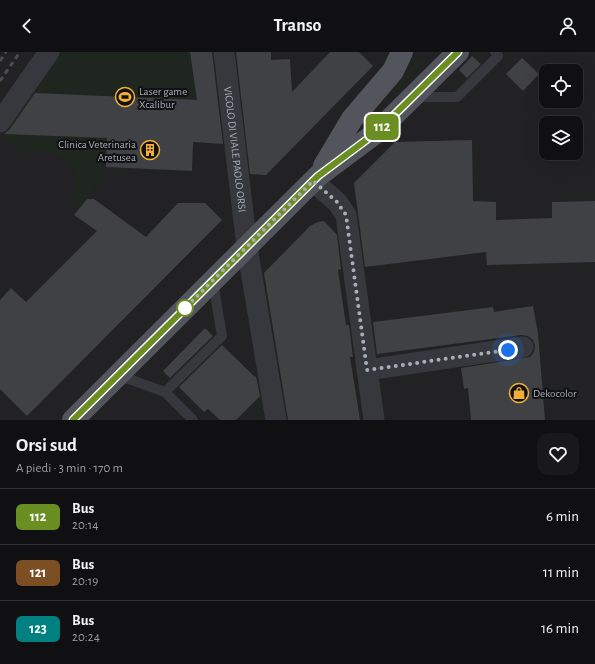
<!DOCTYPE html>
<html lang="it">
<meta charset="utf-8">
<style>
body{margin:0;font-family:"Alegreya Sans",sans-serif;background:#19191b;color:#f1f3f6;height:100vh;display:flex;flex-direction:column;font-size:15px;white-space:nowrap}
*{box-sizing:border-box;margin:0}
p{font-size:13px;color:#9c9d9f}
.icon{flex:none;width:22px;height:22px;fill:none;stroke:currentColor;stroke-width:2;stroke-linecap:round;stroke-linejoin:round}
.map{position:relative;height:368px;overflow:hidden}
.drawer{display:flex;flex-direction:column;background:#101012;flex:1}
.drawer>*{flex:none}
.badge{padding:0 8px;border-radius:6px;font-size:14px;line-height:26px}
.fabs{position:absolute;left:539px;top:12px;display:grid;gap:8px}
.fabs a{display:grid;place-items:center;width:44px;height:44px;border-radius:8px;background:#101012;box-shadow:0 4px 16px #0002,0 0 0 1px #303032;font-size:20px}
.you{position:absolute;width:20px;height:20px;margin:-10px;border:3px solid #fff;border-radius:50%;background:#1a73e8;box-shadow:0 0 0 6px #1a73e833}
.map>.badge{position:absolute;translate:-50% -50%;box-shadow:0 0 0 2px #fff}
.round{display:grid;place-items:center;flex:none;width:42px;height:42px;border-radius:12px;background:#19191b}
.overview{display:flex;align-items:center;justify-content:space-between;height:68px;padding:0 16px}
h1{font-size:19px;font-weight:600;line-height:30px}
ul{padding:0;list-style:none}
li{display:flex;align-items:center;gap:12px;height:56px;padding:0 16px;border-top:1px solid #303032}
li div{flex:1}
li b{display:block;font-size:15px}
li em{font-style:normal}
li .badge{min-width:44px;font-weight:700;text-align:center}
header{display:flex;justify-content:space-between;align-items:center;height:52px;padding:0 16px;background:#101012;font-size:18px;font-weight:600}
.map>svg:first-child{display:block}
.built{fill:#222225;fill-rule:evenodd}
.green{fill:#1e261f}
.building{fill:#404145}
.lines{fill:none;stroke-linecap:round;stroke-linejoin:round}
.lane{stroke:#37383d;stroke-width:10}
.street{stroke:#37383d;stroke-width:21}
.primary{stroke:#53555c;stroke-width:22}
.rail{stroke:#4a4c52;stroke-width:3;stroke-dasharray:5 4;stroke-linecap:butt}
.line-casing{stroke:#fff;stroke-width:9}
.line{stroke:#6b8e23;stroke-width:6}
.walk{stroke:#a8adb8;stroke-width:4;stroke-dasharray:0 7.2}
.stop-dot{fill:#fff;stroke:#6b8e23;stroke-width:2}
.labels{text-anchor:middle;stroke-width:4;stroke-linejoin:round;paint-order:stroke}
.poi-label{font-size:11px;fill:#a8adb8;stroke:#111113;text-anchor:start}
.street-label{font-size:11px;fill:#a8adb8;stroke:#111113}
</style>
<header><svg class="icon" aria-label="back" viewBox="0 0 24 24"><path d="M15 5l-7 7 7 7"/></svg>Transo<svg class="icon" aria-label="person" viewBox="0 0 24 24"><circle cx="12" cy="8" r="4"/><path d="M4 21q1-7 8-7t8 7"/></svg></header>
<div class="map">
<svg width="595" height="368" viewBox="0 0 595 368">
<rect width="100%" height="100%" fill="#161618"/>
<path class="built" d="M0,0H595V368H0ZM546,19H576V49H546ZM546,71H576V101H546Z"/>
<path class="green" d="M63,0H211L223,92L107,86L105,122L81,155L73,150C84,115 60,91 26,103L2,85Z
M417,5L425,11L386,49Z
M261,343L266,368H259L255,349Z"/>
<path class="building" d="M190,0H212L223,92L193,90L192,119L106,115L107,86L4,82L10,77L35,41L197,48Z
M236,0H271V8L290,7L292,40L330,0H359L373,14L266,123L250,122Z
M472,4L481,12L467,26L459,18Z
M522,6L539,22L523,39L506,22Z
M472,88L473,149L496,150V168L552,166V150L595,149V210L487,213L486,200L365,215L354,131L395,90Z
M87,147H94L146,185L178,151H205L222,168L27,364L0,337V248L11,236L26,250L97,179L74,163Z
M324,169L337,183L341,217L338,218L346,273H349L353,305H350L360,368H288L264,221L310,174L318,170Z
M533,254L538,281L545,368H471L468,336L464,337L461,316L530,305L534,300L535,294L533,288L528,284L521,283L377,302L373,270L493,255L494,260Z
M205,276L213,284L170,326L163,319Z
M222,293L255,325L256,324L260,344L236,368H220L208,357L204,360L179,335Z"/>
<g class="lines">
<path class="lane" d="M416,45H457L498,4L495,0
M118,323L165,340L222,284L213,230
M165,340L193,368"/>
<g class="street">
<path id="s1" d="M224,0L247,195L276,368"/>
<path d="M0,70L49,0"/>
<path d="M313,129L337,150L346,163L374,368"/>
<path d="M367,318L523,295"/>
</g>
<path class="primary" d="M324,114L352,67L393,19L402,0
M73,368L318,124L377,80L458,0"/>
<path class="rail" d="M0,9L6,0
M0,29L20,0"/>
</g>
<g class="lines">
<g class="line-casing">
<path id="line" d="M73,368L318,124L377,80L458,0"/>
</g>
<use href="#line" class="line"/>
<path class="walk" d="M185,256L181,260L313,129L337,150L346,163L367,318L508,298"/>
</g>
<defs>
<g id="stadium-ring" transform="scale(1)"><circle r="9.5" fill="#111113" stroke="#f2b134" stroke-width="1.5"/><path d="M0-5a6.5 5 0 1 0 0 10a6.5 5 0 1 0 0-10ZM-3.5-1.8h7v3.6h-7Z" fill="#f2b134"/></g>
<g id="building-ring" transform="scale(1)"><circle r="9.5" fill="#111113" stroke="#f2b134" stroke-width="1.5"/><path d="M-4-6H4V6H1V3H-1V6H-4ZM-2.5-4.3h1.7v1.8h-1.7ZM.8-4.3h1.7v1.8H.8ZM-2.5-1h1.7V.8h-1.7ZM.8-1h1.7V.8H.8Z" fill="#f2b134"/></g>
<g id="shop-ring" transform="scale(1)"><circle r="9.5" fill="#111113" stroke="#f2b134" stroke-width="1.5"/><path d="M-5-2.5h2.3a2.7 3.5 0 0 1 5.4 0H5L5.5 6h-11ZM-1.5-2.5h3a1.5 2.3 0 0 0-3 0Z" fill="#f2b134"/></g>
</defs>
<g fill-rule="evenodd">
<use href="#stadium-ring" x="125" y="45"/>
<use href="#building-ring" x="150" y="98"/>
<use href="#shop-ring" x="519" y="341"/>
</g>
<circle class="stop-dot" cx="185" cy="256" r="8"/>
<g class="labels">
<g class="poi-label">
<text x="139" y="43">Laser game<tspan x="139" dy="13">Xcalibur</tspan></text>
<text x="136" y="96" text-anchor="end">Clinica Veterinaria<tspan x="136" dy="13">Aretusea</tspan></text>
<text x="533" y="345">Dekocolor</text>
</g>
<g class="street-label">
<text dy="4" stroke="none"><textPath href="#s1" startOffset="98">VICOLO DI VIALE PAOLO ORSI</textPath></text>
</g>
</g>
</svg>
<div class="fabs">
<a><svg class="icon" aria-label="locate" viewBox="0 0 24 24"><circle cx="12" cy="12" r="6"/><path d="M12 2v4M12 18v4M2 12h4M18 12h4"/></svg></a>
<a><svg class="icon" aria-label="layers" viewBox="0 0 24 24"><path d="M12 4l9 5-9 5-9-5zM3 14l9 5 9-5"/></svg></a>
</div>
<div class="you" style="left:508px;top:298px"></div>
<b class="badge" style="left:382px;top:75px;background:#6b8e23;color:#fff">112</b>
</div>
<section class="drawer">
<div class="overview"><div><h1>Orsi sud</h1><p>A piedi · 3 min · 170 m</p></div><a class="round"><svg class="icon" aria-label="heart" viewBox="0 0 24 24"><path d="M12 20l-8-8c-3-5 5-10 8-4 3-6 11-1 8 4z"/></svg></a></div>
<ul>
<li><span class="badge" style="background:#6b8e23;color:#fff">112</span><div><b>Bus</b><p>20:14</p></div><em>6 min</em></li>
<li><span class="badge" style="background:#7c4e23;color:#fff">121</span><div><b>Bus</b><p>20:19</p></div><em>11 min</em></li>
<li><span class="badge" style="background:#008080;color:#fff">123</span><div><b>Bus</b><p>20:24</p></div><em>16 min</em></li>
</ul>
</section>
